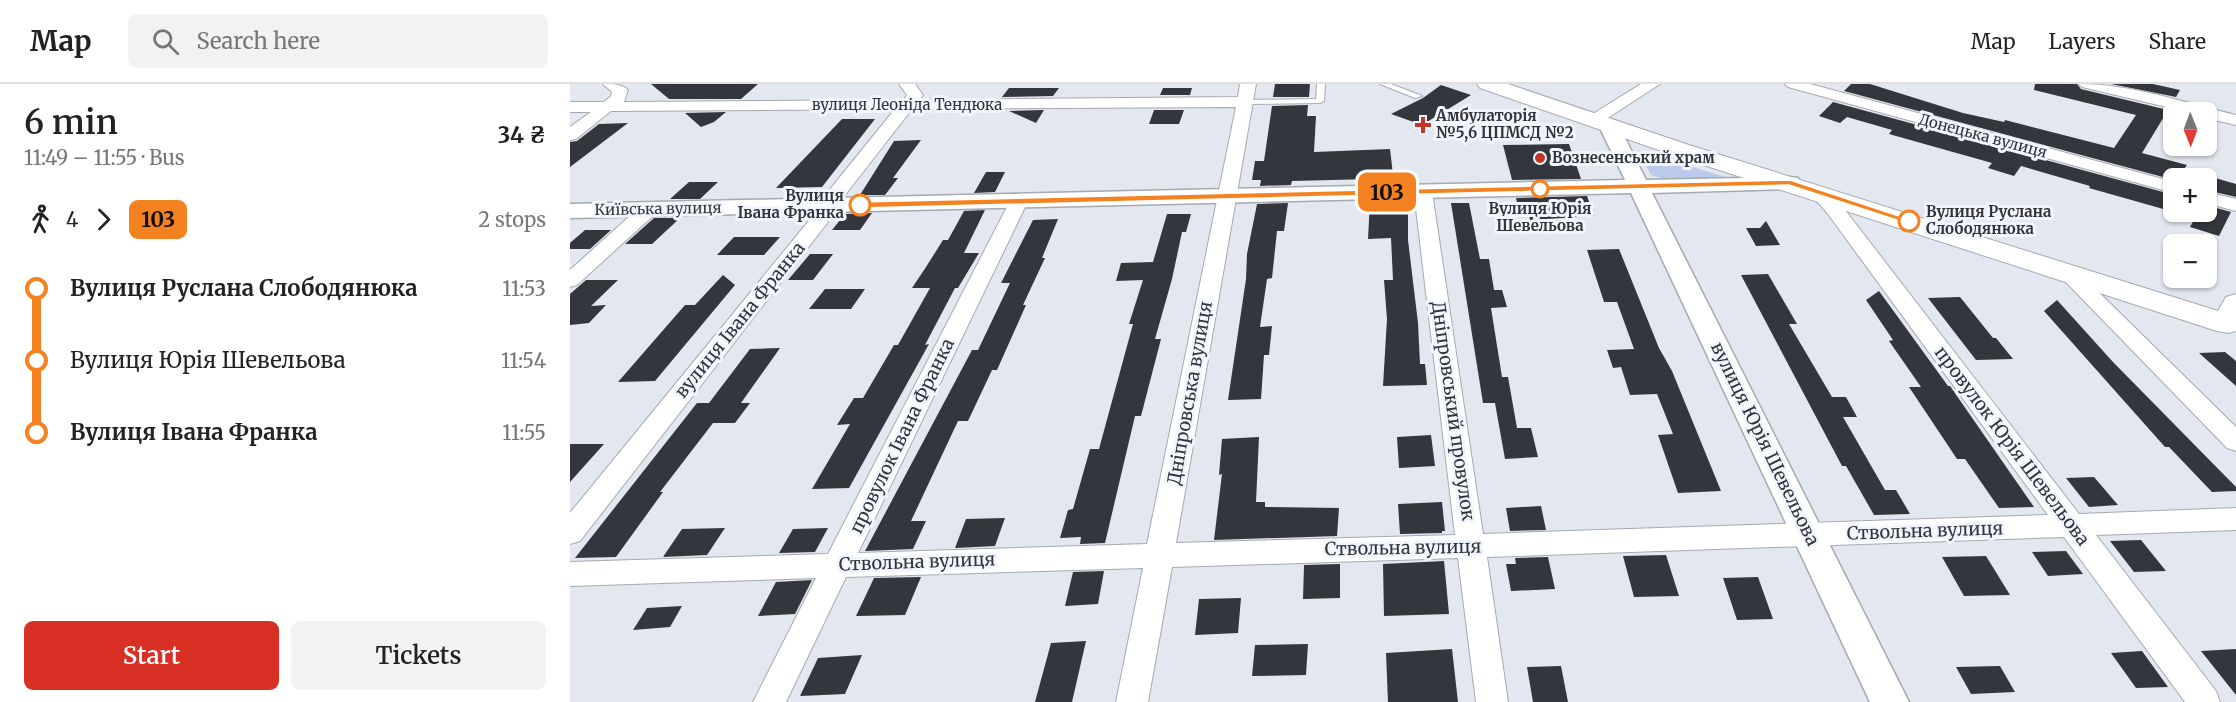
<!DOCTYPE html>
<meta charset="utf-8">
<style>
body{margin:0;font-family:Merriweather,serif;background:#f2f2f2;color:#222;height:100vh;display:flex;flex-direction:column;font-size:22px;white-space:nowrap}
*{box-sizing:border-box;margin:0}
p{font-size:20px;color:#767676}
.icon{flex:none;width:33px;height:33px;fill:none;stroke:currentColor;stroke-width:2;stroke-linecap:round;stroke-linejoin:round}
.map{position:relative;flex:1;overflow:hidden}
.drawer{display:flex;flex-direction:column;background:#fff;width:570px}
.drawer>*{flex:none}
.badge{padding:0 12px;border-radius:9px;font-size:21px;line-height:39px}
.needle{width:39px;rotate:179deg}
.controls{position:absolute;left:1593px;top:18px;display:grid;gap:12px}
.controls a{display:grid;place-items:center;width:54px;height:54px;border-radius:9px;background:#fff;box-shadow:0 2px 4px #0004;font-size:30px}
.map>.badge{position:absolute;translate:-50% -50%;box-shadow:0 0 0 3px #fff}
.legs{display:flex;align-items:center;gap:9px;height:66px;padding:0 24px;font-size:20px}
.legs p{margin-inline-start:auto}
.summary{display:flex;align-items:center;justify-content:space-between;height:102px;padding:0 24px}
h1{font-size:33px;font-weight:600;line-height:45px}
.cta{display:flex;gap:12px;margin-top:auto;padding:12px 24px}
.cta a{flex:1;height:69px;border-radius:9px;background:#d93025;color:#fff;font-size:24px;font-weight:600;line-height:69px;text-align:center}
.cta a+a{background:#f2f2f2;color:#222}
ul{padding:0 24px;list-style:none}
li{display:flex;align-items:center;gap:21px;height:72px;font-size:22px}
li i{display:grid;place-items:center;width:9px;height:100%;margin:0 8px;background:currentColor}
li i::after{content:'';width:15px;height:15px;margin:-8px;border:4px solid;border-radius:50%;background:#fff}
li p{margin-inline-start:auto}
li:first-child i{background:linear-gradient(#0000 50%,currentColor 0)}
li:last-child i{background:linear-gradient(currentColor 50%,#0000 0)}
header{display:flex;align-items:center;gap:36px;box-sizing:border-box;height:84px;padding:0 30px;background:#fff;border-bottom:2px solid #e0e0e0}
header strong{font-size:28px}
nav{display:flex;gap:33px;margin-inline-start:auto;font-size:21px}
.search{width:420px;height:54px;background:#f2f2f2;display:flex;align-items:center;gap:15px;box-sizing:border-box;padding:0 21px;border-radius:9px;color:#767676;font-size:22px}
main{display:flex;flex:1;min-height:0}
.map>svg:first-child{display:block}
.green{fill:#bbcaea}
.building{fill:#33363c}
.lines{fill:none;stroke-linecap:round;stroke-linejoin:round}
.service-casing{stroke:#a5a9b1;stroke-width:2}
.minor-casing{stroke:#a5a9b1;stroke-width:2}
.tertiary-casing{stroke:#a5a9b1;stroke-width:3}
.secondary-casing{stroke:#a5a9b1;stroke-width:2}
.service{fill:#fff;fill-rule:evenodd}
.minor{fill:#fff;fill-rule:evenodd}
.tertiary{fill:#fff;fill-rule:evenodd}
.secondary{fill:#fff;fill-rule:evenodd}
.line-1{fill:#f58220;stroke:#fff;stroke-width:1.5}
.poi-dot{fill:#c23527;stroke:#f1f5fd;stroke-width:2}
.stop-1-dot{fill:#fff;stroke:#f58220;stroke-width:3}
.labels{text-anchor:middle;stroke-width:6;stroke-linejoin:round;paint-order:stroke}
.far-street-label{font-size:15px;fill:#333437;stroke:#f1f5fd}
.far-poi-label{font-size:15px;font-weight:bold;fill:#333437;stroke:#f1f5fd;text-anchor:start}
.far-stop-label{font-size:15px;font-weight:bold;fill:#333437;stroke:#f1f5fd;text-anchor:end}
.street-label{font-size:18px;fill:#333437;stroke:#f1f5fd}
</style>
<header>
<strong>Map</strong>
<div class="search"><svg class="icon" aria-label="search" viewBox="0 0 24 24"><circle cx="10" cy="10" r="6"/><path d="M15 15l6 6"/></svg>Search here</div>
<nav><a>Map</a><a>Layers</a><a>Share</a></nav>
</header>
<main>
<section class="drawer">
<div class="summary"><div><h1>6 min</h1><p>11:49 – 11:55 · Bus</p></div><b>34 ₴</b></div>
<div class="legs"><svg class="icon" aria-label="walk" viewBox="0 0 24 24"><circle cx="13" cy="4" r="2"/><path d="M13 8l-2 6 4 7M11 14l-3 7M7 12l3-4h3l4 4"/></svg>4<svg class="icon" aria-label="forward" viewBox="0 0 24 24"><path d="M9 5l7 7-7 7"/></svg><b class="badge" style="background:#f58220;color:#111">103</b><p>2 stops</p></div>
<ul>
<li><i style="color:#f58220"></i><b>Вулиця Руслана Слободянюка</b><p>11:53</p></li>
<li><i style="color:#f58220"></i><span>Вулиця Юрія Шевельова</span><p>11:54</p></li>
<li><i style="color:#f58220"></i><b>Вулиця Івана Франка</b><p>11:55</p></li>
</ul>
<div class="cta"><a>Start</a><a>Tickets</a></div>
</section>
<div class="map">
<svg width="1666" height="618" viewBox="0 0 1666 618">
<rect width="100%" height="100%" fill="#e3e7ef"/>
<path class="green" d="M1068,66L1155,93C1132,99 1104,99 1081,91Z"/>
<path class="building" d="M81,0H188L171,15H99Z
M705,0H740L739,13H703Z
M1281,0H1300L1393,29L1434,38L1435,36L1544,64L1566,31L1464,6L1465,0H1507L1511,5L1598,26L1572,69L1617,81L1614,85L1666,100V113L1636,106V94L1604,96L1274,7Z
M1541,0H1583L1610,6L1606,13Z
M871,1L901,11L852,41L821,30L853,14Z
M439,4H489L483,12L432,13Z
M593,4H622L620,11H590Z
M1263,18L1604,111V128H1636V121L1661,128L1649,152L1620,143L1625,134L1519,104L1520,102L1451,82L1444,92L1418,84L1422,79L1319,50L1322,46L1277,33L1270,39L1249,32Z
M738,21L737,32H746L744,68L820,65L824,99L801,100L802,95L722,97L721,101L690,102L691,96H682L685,77H694L702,22Z
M474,26L466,39L439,27Z
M584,26H614L609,40H579Z
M156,28L144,38L131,43L115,29Z
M272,35H305L252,103L206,104Z
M58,39L0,83V58L7,57L29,40Z
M351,56L323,94H328L315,111H290L324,57Z
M999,60L1011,95L942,96L933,61Z
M416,88H435L425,108L404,109Z
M119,98H148L130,115H100Z
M1017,112L1024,132L960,136L959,130L950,131L946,114Z
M800,117H826L827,120H838V156L848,239L850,280H855L857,301L813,302L817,235L814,196H823L821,154L798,155Z
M718,119L714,147H707L702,194L697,195L690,243L702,242L699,271H694L691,315L658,316L676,195L677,170L687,120Z
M881,119H899L910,175H919L924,206H932L937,223L921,224L932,293H938L947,344H961L968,373L935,375L925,319H913Z
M415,126L394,169H409L388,204H385L355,261L359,260L279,404L242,405L280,340L267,341L284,314H293L324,261H328L360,204H342L356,183L373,156H378L394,127Z
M302,129L290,146H262L275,130Z
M597,130H621L616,148H612L602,195L585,255H591L571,332H565L535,459L510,460L511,453L490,454L498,426L503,425L520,365H529L563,240H559L573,196L546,197L551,179L583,178Z
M84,134H110L82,160H55Z
M488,135L472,174H475L453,221H456L427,286H422L398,337H388L341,437H356L343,465L295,467L402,266H408L440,199H431L463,136Z
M1196,137L1210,161L1186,162L1176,144H1190Z
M15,146H41L20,165H0V159Z
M164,153H210L194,171H147Z
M1049,165L1089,264L1102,287L1151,407L1108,409L1088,351L1103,350L1087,310L1060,311L1051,283L1043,284L1037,266L1064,265L1047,218H1034L1017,166Z
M240,170H263L243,196H218Z
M1198,190L1227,240H1219L1262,313H1276L1287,333H1273L1315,406H1326L1340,430L1304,431L1276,382H1272L1171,191Z
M153,191L165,201L85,297L48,298L115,221H125Z
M16,196H48L21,222L36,221L19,239L0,241V210Z
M255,205H295L281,225H239Z
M1309,207L1378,302H1380L1464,423L1429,424L1395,375H1387L1339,303H1351L1319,257L1323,256L1296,216Z
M1390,213L1423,254H1426L1443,275L1406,276L1358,214Z
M1487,216L1543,278L1666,403V407L1642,408L1599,363H1595L1474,227Z
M210,264L171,319H180L165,339H143L90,408H93L46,473L5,474L127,319H139L180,265Z
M1655,268L1666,277V302L1629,269Z
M861,351L865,382L829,384L827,353Z
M689,353L686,418H695V423L769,424L767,452L644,456L652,390L649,391L652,355Z
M0,360H34L0,398Z
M1524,393L1548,421L1519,423L1496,394Z
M872,418L875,447H872V449L830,450L828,420Z
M971,422L976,446L940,447L936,424Z
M435,434L425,462L385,464L396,435Z
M155,444L137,471L93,473L112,445Z
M258,444L245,468L209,469L223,445Z
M1571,456L1596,487L1564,488L1540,457Z
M1496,467L1513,490L1478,492L1462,468Z
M1096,471L1109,512L1064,513L1053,472Z
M1416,472L1440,511L1394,512L1372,473Z
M978,473L985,505L941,507L936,480H946L945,474Z
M874,477L879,530L814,532L813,480Z
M770,480V514L733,515L734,481Z
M534,487L528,520L495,522L503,488Z
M351,493L335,531L286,532L304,494Z
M1188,493L1203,535L1167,536L1153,494Z
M242,496L225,530L188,532L206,498Z
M671,514L668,549L625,551L629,515Z
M112,522L100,543L63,546L77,524Z
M516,557L502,618H465L481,559Z
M738,560L736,591L682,592L685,561Z
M882,565L888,618H818L816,569Z
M1666,565V611L1631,567Z
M1572,567L1598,603L1566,604L1541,569Z
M292,571L275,610L230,612L248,574Z
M991,582L998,618H963L957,583Z
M1430,582L1445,608L1401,610L1386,583Z"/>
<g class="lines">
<g class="service-casing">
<path id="service" d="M747,0H755L754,17L750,19L674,20L670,18L674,16L746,15Z
M810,0H821L852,12L845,14Z"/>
</g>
<g class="minor-casing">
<path id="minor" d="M33,0C43,0 52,0 58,6L54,18L333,16L337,11L329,0H345L353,11L349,16L668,13L670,0H686L606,459L885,451L844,108L847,104H859L862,108L913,450L1478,431L1258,130L1239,108L1242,104H1254L1272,122L1509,430L1666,424V446L1526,451L1646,607L1650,618H1615L1494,453L917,473L938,618H906L888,474L602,483L578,618H546L573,484L276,493L216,618H183L246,494L0,502V478L258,470L440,117L442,113H456L458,117L288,469L577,460L666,23L342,25L272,115L261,134L10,457L0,460V429L246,128L257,109L325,25L41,27L6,55L0,56V43L21,28H0V18H34L41,12L42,8Z
M1071,0H1090L1030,39H1018L1016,36L1018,33Z
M1215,0H1240L1604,98V109L1218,3Z
M1509,0C1563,0 1615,19 1666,31V41L1636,34V28H1618L1512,3Z
M1636,108L1666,115V127L1636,119Z
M79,119L86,121L88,125L86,129L7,201L0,203V186L72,121Z
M1497,182L1504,184L1666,343V367L1657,364L1490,192L1487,188L1490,184Z"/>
</g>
<g class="tertiary-casing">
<path id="tertiary" d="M1039,36L1046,38L1049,42L1076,96L1220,93L1228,94L1231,99L1228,104L1220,105L1082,109L1339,618H1300L1061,109L0,134V120L1055,96L1029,42L1032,38Z"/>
</g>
<g class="secondary-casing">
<path id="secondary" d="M907,0H938L1122,62L1648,227L1656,213L1666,210V247L1658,249L1647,247L1106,72L910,4Z"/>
</g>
<use href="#service" class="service"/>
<use href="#minor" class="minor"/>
<use href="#tertiary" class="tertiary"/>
<use href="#secondary" class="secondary"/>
</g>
<path class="line-1" d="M1220,96L1344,137L1336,139L1219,101L290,124L285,121L290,118Z"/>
<g class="poi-dot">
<path d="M850 32h6v6h6v6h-6v6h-6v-6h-6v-6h6z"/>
<circle cx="970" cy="74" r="6"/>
</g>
<g class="stop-1-dot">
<circle cx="970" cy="105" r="8"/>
<circle cx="290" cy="121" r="10"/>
<circle cx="1339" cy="137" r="10"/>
</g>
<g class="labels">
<g class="far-street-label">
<text x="337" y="26">вулиця Леоніда Тендюка</text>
<text transform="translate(1413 52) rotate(15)" y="5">Донецька вулиця</text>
<text transform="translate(88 125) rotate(-1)" y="5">Київська вулиця</text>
</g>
<g class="far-poi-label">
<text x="866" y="37">Амбулаторія<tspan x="866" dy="17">№5,6 ЦПМСД №2</tspan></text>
<text x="982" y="79">Вознесенський храм</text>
</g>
<g class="far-stop-label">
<text x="274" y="117">Вулиця<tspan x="274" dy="17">Івана Франка</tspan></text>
<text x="970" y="130" text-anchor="middle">Вулиця Юрія<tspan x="970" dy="17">Шевельова</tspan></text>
<text x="1356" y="133" text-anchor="start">Вулиця Руслана<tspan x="1356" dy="17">Слободянюка</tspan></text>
</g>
<g class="street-label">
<text transform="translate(170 236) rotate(-51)" y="6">вулиця Івана Франка</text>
<text transform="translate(620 309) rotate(-80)" y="6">Дніпровська вулиця</text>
<text transform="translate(883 327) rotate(82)" y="6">Дніпровський провулок</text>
<text transform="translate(332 352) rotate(-64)" y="6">провулок Івана Франка</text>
<text transform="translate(1195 360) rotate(64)" y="6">вулиця Юрія Шевельова</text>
<text transform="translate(1442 362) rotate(53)" y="6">провулок Юрія Шевельова</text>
<text transform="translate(1355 447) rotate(-2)" y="6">Ствольна вулиця</text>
<text transform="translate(833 464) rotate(-1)" y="6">Ствольна вулиця</text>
<text transform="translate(347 478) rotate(-2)" y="6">Ствольна вулиця</text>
</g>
</g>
</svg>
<div class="controls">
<a><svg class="needle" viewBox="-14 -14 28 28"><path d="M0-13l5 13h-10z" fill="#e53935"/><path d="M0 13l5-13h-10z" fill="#767676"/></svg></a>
<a>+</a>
<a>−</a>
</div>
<b class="badge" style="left:817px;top:108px;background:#f58220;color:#111">103</b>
</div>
</main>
